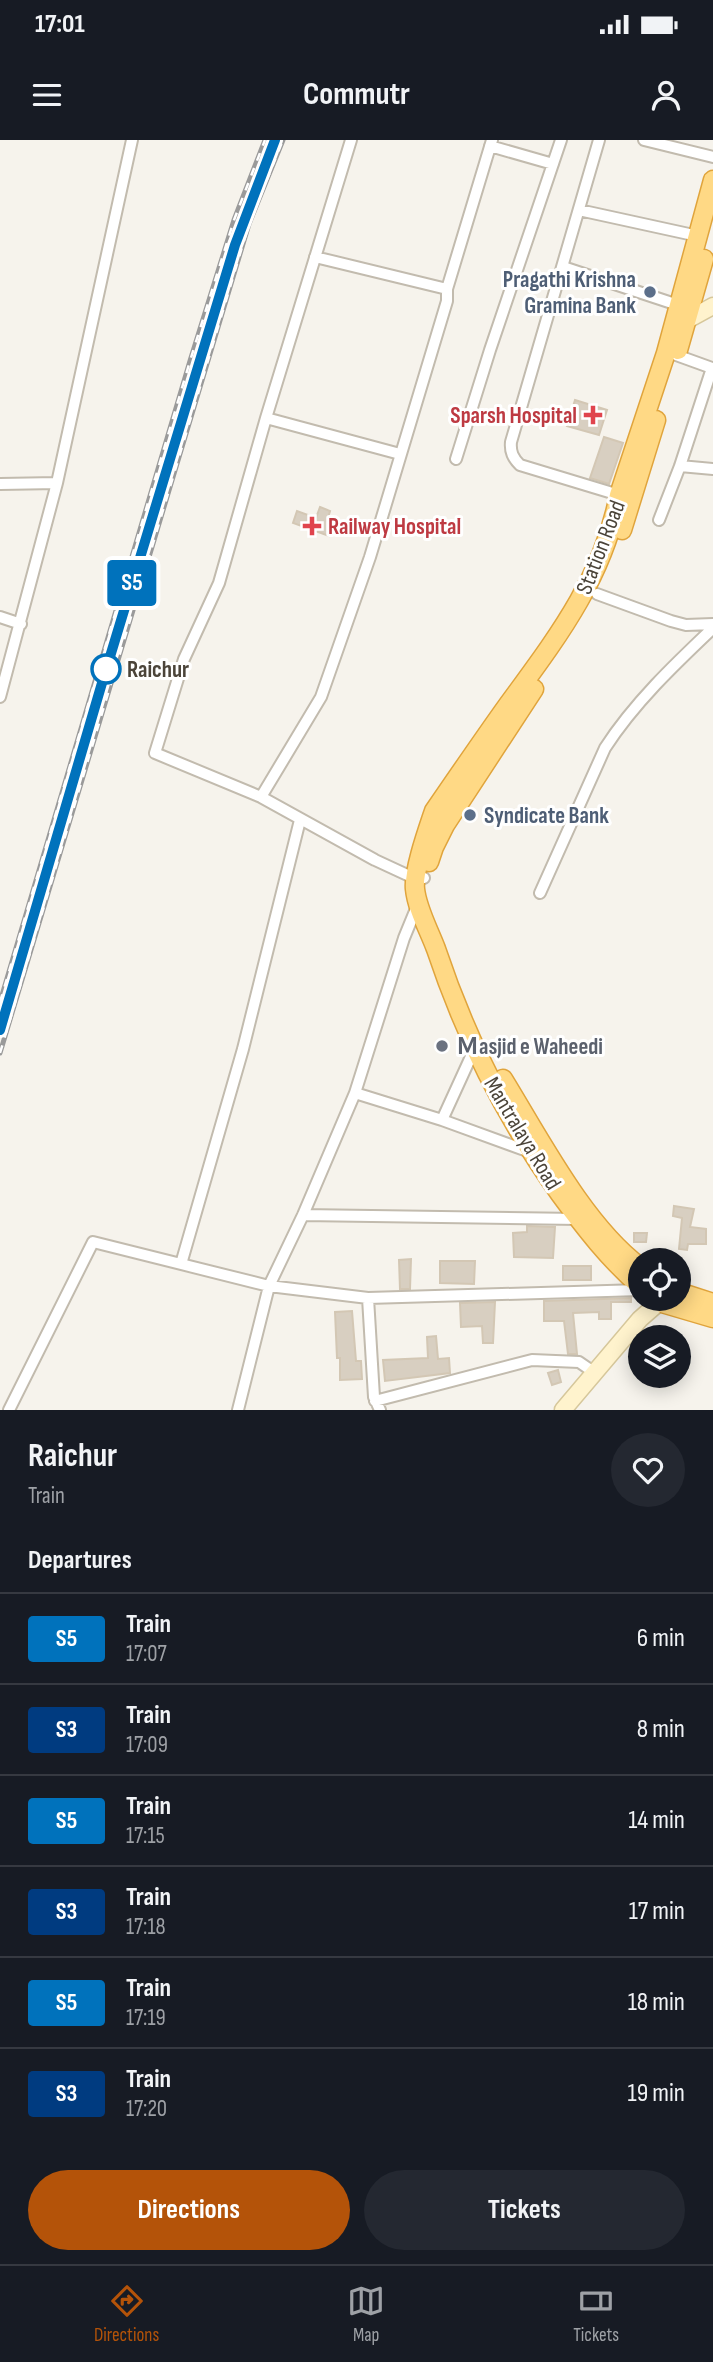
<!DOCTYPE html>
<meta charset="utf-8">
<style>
body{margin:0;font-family:"Sofia Sans Condensed","Noto Sans SC",sans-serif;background:#242831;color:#f1f3f6;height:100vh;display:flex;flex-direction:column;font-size:26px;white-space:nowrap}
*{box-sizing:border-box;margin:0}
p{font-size:23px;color:#9ea1a6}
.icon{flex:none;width:38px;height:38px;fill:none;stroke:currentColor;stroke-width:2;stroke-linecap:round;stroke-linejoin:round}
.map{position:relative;height:1270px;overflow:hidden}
.side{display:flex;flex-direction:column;background:#171b24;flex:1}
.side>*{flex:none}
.badge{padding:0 14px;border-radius:5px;font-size:24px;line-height:46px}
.controls{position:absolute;left:628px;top:1108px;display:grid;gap:14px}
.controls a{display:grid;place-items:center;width:63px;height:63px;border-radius:50%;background:#171b24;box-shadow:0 4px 18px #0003;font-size:35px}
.map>.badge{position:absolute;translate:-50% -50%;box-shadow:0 0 0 4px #fff}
h2{padding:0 28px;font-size:26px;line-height:63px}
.round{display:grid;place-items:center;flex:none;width:74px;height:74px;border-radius:37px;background:#242831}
.headline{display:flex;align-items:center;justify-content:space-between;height:119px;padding:0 28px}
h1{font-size:33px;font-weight:700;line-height:52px}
.button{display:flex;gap:14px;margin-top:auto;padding:14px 28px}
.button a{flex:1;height:80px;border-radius:42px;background:#b45309;color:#fff;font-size:28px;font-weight:700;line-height:80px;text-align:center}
.button a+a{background:#242831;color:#f1f3f6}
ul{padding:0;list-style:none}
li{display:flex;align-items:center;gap:21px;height:91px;padding:0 28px;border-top:2px solid #363941}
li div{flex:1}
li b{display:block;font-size:26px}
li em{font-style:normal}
li .badge{min-width:77px;font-weight:700;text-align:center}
.status{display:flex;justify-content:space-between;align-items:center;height:49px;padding:0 35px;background:#171b24;direction:ltr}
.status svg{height:19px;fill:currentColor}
header{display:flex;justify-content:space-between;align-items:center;height:91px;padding:0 28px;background:#171b24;font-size:32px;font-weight:700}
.tabs{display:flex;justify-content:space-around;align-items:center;height:98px;border-top:2px solid #363941;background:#171b24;font-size:19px;color:#9ea1a6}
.tabs a{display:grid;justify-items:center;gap:4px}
.tabs .on{color:#b45309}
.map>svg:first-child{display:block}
.building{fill:#d8cfc1;stroke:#d3c7b4;stroke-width:2}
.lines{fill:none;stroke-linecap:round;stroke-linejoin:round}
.minor-casing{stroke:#c2bbae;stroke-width:14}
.secondary-casing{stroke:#d6c79b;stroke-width:19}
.trunk-casing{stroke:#e0a43c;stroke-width:21}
.minor{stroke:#fff;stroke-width:10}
.secondary{stroke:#fff3cd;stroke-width:16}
.trunk{stroke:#ffd985;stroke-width:18}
.rail-casing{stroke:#9a9a9a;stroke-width:5}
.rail{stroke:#fff;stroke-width:2.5;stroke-dasharray:8;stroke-linecap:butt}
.line-casing{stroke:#fff;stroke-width:16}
.line{stroke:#0072bc;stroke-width:10}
.service-dot{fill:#5c6f8a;stroke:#fff;stroke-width:2.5}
.health-dot{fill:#e0444e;stroke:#fff;stroke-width:2.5}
.stop-dot{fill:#fff;stroke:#0072bc;stroke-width:3.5}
.worship-dot{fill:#6b7280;stroke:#fff;stroke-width:2.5}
.labels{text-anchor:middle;stroke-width:6;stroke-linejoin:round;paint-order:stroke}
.service-label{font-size:23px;font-weight:bold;fill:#4e5e75;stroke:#fff;text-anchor:end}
.health-label{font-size:23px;font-weight:bold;fill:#be3a42;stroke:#fff;text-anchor:end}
.street-label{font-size:23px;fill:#4b4439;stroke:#fff}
.stop-label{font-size:23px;font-weight:bold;fill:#4b4439;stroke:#fff;text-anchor:start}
.worship-label{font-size:23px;font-weight:bold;fill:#5b616d;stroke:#fff;text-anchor:start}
</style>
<div class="status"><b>17:01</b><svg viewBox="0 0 49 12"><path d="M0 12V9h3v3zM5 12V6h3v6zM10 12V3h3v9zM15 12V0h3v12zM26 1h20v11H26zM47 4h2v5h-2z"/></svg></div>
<header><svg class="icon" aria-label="menu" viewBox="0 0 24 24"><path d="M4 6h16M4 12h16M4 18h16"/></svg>Commutr<svg class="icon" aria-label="person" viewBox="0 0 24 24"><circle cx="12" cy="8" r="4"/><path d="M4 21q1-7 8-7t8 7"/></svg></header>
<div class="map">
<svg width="713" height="1270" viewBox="0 0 713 1270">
<rect width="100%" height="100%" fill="#f6f3ec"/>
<path class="building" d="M575,260L607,270L599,295L567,286Z
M604,297L623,303L609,344L590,338Z
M320,367L330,371L327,381L334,383L329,396L293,383L297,371L316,378Z
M674,1066L694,1069L690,1087L706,1089V1104H688L687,1110L679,1109L682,1078L673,1076Z
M527,1086L555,1087L553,1118L514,1117L513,1093L527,1092Z
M634,1093H647L646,1102H634Z
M411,1119L410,1149H400L399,1120Z
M440,1121H475L474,1144L440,1143Z
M563,1126H591V1140H563Z
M631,1158V1162H611V1179H599V1172L573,1173L577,1214H568L564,1181H544V1161Z
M495,1162L493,1203H483L482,1186L461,1187L460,1163Z
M352,1171L356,1221H361L362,1239L340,1240V1218H337L335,1172Z
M436,1196L438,1219L449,1218L450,1233L385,1241L383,1220L428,1218L427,1197Z
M558,1230L561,1242L552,1245L548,1233Z"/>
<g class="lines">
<g class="minor-casing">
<path id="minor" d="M351,0L266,278L219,443L184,519L155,613L261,657L375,720L416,739L424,738
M599,0L511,302C510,312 513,318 520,325L619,355
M644,0L713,17
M490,6L553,24
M579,70L698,96
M315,117L447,149
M563,127L678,165
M266,278L400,314
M456,319L490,210L561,0
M680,326L713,329
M0,344L57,343
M659,380L680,326L712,228L676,215
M597,454L671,481L686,485L713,484
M0,477L21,484
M0,557L57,343L132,0
M261,657L321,557L370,417L447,161V149L492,0
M300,680L243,909L181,1124L269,1146L368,1158L374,1257L380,1270
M540,753L605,608C634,563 675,524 713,488
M355,953L442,980L530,1012
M442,980L474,910
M303,1075L579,1079
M368,1158L640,1150
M375,1261L532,1220L579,1222L595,1233
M9,1270L93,1102L181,1124
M238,1270L269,1146L303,1075L355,953L404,798L418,764"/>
</g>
<g class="secondary-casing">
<path id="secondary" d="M680,184L713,166
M563,1270L640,1179L664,1158"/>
</g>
<g class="trunk-casing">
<path id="trunk" d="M678,210L704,119
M622,390L656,280
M429,722L434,707L445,685L534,549
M503,939C540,999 584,1085 640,1127
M640,1146C609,1119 585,1088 560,1054C505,977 466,899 436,809C429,790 417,769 415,749C413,731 428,689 434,671C458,636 482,601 507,566C556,499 603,439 619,355L666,213L713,40
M679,1152L713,1163
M656,1158L662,1163L713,1178"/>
</g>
<use href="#minor" class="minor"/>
<use href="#secondary" class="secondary"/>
<use href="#trunk" class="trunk"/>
<g class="rail-casing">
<path id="rail" d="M0,862L190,221L234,80L265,0
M0,913L249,84L283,0"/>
</g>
<use href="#rail" class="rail"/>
</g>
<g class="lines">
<g class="line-casing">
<path id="line" d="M0,890L102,543L235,105L275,0"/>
</g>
<use href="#line" class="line"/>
</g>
<g class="service-dot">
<circle cx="650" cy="152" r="7"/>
<circle cx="470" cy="675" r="7"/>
</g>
<g class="health-dot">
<path d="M589.5 264.5h7v7h7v7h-7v7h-7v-7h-7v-7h7z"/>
<path d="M308.5 375.5h7v7h7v7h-7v7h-7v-7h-7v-7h7z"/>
</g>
<circle class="stop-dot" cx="106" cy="529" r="14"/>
<circle class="worship-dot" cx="442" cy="906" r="7"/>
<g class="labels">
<g class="service-label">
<text x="636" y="147">Pragathi Krishna<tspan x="636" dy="26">Gramina Bank</tspan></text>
<text x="484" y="683" text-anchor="start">Syndicate Bank</text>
</g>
<g class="health-label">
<text x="577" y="283">Sparsh Hospital</text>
<text x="328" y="394" text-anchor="start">Railway Hospital</text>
</g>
<g class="street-label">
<text transform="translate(600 407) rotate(-69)" y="8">Station Road</text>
<text transform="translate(523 993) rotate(59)" y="8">Mantralaya Road</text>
</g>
<g class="stop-label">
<text x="127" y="537">Raichur</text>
</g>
<g class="worship-label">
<text x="456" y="914">Ｍasjid e Waheedi</text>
</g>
</g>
</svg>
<div class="controls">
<a><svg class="icon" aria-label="locate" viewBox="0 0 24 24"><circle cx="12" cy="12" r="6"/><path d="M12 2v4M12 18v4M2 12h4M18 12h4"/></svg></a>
<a><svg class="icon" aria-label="layers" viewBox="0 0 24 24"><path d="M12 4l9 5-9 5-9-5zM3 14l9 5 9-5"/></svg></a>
</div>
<b class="badge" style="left:132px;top:443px;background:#0072bc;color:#fff">S5</b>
</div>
<section class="side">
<div class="headline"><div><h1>Raichur</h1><p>Train</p></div><a class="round"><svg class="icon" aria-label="heart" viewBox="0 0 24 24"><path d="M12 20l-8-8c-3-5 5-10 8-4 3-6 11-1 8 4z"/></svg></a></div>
<h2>Departures</h2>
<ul>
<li><span class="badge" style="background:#0072bc;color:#fff">S5</span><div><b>Train</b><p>17:07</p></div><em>6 min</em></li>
<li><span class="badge" style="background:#003b80;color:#fff">S3</span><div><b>Train</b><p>17:09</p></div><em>8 min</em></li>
<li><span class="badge" style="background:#0072bc;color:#fff">S5</span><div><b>Train</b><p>17:15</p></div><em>14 min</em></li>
<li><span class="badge" style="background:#003b80;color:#fff">S3</span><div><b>Train</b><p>17:18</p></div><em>17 min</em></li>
<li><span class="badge" style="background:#0072bc;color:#fff">S5</span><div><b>Train</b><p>17:19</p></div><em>18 min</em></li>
<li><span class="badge" style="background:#003b80;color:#fff">S3</span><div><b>Train</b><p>17:20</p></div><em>19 min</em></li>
</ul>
<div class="button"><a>Directions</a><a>Tickets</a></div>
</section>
<nav class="tabs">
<a class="on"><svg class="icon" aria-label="directions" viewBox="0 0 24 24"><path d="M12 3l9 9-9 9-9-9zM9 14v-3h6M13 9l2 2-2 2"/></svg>Directions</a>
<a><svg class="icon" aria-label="map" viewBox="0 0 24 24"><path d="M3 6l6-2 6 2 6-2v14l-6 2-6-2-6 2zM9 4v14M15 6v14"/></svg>Map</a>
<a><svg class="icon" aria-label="tickets" viewBox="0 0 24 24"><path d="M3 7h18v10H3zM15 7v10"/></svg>Tickets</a>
</nav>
